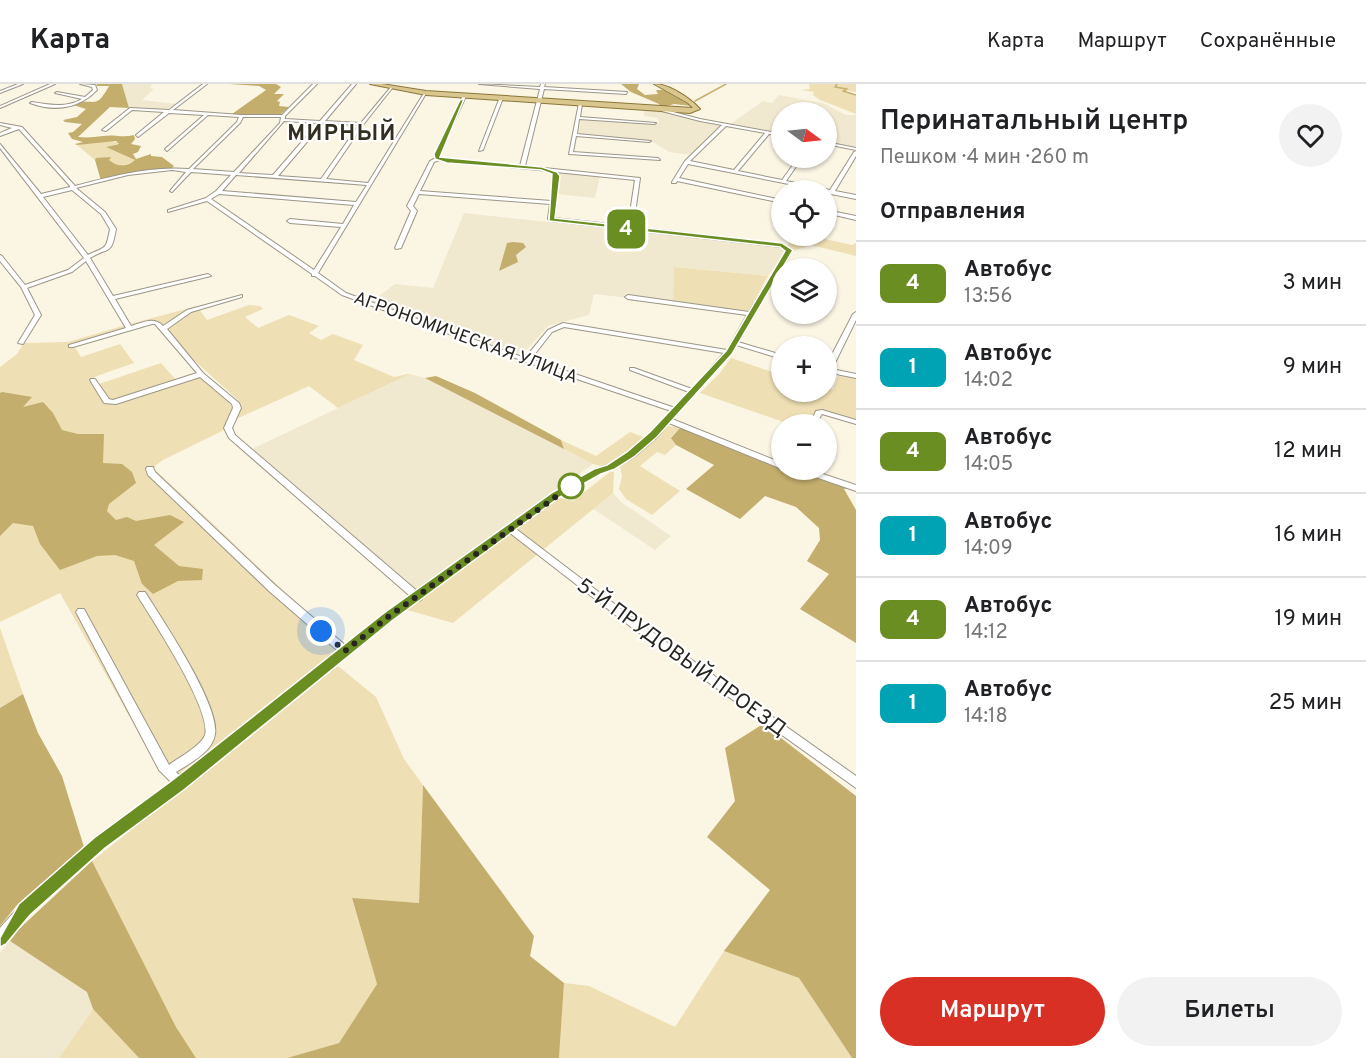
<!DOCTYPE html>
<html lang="ru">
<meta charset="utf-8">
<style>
body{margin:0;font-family:Overpass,sans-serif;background:#f2f2f2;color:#202124;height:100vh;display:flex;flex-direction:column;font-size:22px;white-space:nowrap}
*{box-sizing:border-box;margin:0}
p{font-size:20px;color:#757577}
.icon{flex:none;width:33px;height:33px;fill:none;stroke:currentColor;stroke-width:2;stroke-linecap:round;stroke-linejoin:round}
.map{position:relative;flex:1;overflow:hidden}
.sheet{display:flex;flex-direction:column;background:#fff;width:510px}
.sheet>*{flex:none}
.badge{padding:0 12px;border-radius:9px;font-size:21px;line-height:39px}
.needle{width:39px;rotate:105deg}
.controls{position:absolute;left:771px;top:18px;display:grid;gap:12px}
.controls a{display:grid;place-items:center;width:66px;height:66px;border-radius:50%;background:#fff;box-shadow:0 2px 4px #0004;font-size:30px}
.you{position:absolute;width:30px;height:30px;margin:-15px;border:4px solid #fff;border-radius:50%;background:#1a73e8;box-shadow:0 0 0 9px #1a73e833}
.map>.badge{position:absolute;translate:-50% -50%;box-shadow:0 0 0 3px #fff}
h2{padding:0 24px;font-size:22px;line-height:54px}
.round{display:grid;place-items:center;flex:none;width:63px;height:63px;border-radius:32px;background:#f2f2f2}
.summary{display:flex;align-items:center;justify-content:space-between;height:102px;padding:0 24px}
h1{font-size:28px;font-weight:600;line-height:45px}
.button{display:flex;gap:12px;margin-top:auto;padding:12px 24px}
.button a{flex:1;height:69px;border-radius:36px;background:#d93025;color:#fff;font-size:24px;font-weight:600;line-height:69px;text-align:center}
.button a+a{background:#f2f2f2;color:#202124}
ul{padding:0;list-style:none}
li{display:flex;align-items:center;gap:18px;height:84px;padding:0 24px;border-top:2px solid #e0e0e0}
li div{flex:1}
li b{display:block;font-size:22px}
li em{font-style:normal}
li .badge{min-width:66px;font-weight:700;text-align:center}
header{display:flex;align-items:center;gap:36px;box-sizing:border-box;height:84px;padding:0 30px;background:#fff;border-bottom:2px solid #e0e0e0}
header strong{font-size:28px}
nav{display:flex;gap:33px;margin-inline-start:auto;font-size:21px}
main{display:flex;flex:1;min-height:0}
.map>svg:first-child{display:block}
.built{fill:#f1e8d0}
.green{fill:#eedfb4}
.forest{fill:#c4ae6d}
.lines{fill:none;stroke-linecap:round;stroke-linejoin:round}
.stream{stroke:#c6b06f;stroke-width:1.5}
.minor-casing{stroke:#9c9687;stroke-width:2}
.major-casing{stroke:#8b7738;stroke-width:2}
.minor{fill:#fff;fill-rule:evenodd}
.major{fill:#dac78f;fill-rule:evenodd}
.line{fill:#6b8e23;stroke:#fff;stroke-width:1.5}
.walk{stroke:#282620;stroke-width:6;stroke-dasharray:0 10.8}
.stop-dot{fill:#fff;stroke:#6b8e23;stroke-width:3}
.labels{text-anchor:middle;stroke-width:4.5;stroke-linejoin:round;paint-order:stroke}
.far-street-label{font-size:18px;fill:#282620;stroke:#fff}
.street-label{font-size:21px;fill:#282620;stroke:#fff}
.far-district-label{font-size:22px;font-weight:bold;letter-spacing:1.5px;fill:#322e21;stroke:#fff}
</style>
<header>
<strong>Карта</strong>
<nav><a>Карта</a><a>Маршрут</a><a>Сохранённые</a></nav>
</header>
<main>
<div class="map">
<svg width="856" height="974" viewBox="0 0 856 974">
<rect width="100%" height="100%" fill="#fbf5e4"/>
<path class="built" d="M122,0H152L150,4L154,5L142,16L175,20L166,26L129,24Z
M779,11L823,19L846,31H856V64L827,58L826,28H782L781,50L729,41L763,17L772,19Z
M644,25L657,26L720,42L692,71L669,68L650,56L579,50L581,35L659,39L658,34L644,32Z
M560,88L600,92L595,114L556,110Z
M464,129L781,163L787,166L768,192L675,183L673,219L594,210L589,231L548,242L522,271L371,218L395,200L433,204Z
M408,291L425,294L593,380L417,506L252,365Z
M613,409L621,418L671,452L655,466L592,424Z
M10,857L88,908L93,925L59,974H0V869Z"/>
<path class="green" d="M809,0H856V8L841,6L856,11V30L820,16L813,11L814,8L801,6L810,5Z
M107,56L120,59L107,63L135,76C126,82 117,83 108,76L110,73L95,76L77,61Z
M789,152H811L852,161L856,159V172L811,161L793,167L787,161L790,159Z
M674,183L768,192L749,226L746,227L673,219Z
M249,221L260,222L263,225L245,233L258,244L289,231L319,242L309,249L321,256L333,250L363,261L354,276L394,293L408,290L425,294L408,291L338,324L309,302L234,336L239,325V317L185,268L162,241L152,237L136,241L130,240L197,222L207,236Z
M126,241L127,244L74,262L81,273L120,260L134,279L94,293L99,300L161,279L176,296L197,290L224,312L233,325L226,345L163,376L156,381L154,385C217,442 276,502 340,558L334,564L335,569L184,690L166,693L159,685L60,509L0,538V283L17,270L24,259L68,258Z
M731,274L781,291L782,308H826L827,304L833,305L838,292L856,294V336L819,326L810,340H789L700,309L720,289Z
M668,342L681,343L671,353L676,361L665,371L657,368L640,382L680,407L652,431L626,415L619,405L622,392L620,382L633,373Z
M630,348L646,354L628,370L605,383L593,380L564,365L561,356L596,372Z
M610,388H614L613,409L453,539L407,526L560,414L573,417Z
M0,544L23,610L0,624Z
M338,582L376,613L404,675L423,701L419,819L352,815L377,900L339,959L287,974H196L176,943L92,777Z
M724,867L799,894L852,974H559L564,899L589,902L675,943Z
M93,925L139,974H59Z"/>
<path class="forest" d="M97,0H122L129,24L110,23L78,53C88,54 94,53 103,52C114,50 123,54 134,51L135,55L131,60L141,62L138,68L133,70L136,75L151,70V72L162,73L174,82L172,84L126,90L101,97L95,76L96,74L111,73L109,76C117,83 127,83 135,76L106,63L119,60L116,57L77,61L75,60L83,58L72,55L68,49L73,48L82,40L65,38L63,36L77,33L86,25L73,21C94,12 95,28 109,2H96Z
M229,0H276L281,3L274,10H284L277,17L280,18L279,22L289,23L281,30H232L266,6L259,2Z
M621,0H639L637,5L645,11L658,10L656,6H663L692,22L674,20L660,24L659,20L631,8Z
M513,158L523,159L526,163L516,171L518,178L499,187L507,159Z
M436,292L475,309L561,356L564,365L425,294Z
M2,308L32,313L23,323L43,318L53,329L62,346L78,350H104L103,379L122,380L132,388L136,399L109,420L107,427L116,436L127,433L136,437L170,431L184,438L154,461L179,482L203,485L202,496L178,497L153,510L142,500L134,477L115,471L97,472L60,486L40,460L33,442L13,439L0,452V309Z
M681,343L782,386H799L849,404L844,405L856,426V559L800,525L829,490L807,477L820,456L819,444L796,423L765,412L740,435L686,405L714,381L676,361L671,354Z
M23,610L38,649L62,692L84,763L17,821L0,842V624Z
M763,640L856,712V974H852L799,894L724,867L770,806L707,753L735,717L725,664Z
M423,701L534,852L530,872L564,899L559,974H287L339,959L377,900L352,814L419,819Z
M92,777L176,943L196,974H139L93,925L87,908L10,857L19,845Z"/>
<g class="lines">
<path class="stream" d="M837,0L835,3L847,5L843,7L856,11
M695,17L726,0
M681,20L686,19"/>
<g class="minor-casing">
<path id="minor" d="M18,0H23L0,9V7Z
M50,0H55L0,24V22Z
M80,0L95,1L97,6C79,25 54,28 30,19L32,18C50,21 66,24 82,15L55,9L57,8L85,13L93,6L92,3Z
M203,0H207L173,26L241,31H282L313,0H317L285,32V35L320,37L352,0H356L325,37L361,39L391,3H393L363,41L326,95L368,99L424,9L427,8L318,189L346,209L525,274L548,246L563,239L727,266L747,231L628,215L625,213L628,211L749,228L786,167L781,163L551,137L548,135L550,120L419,110L413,122L417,127L401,164L396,165L395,164L411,127L407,122L430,77L436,74L435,70L463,11L466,12L439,70L441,74L520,82L540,5L479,0L540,3L541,0H545L544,3L627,8L626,10L544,5L525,82L640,94L633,143L782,160L791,165L792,166L738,258L782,271V275L736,261L731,269L672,335L782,379V385L669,339L657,353L634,373L614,385L601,389L559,413L516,445L637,537L856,692V704L631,543L510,449L423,513L421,516L418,517L391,536L184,704L104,763L28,830L5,859L0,860V844C49,787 111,743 172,699L159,686L76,528L78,525H84L169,681C178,674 201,662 205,651C212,626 153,537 139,514L137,511L139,508H145C162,535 220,621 215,650C213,668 190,679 176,688L181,693L338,567L269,507L148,391L146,385L147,383H153L155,388L275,501L345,561L410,512L229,354L224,344L233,324L232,320L200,293L116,320L104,319L90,296L91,295H95L109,315L113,316L197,289L155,240H152L73,263H69V261L126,244L86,177L72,188L27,204L41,231L23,260L18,259L35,231L21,203L0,177V171L2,172L25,201L68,186L84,174L0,64V60L41,110L70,103V102L19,45L0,52V49L12,44L0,41V39L22,43L75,102C112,92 150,82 189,85L237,38L239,33L208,31L167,67L165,65L204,31L169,29L138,53L136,51L164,28L132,26L106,47L102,46L130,24L169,26ZM243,33H281L280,39L234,88L193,85L240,39ZM284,37L318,39L273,91L239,89ZM323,39L359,41L321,95L278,92ZM439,76L549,87L555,91L551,117L420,107L434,78ZM172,86L186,88L170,107L172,108L191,88L231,91L216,107L206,114L168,126V128L207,117L312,190V192H315L342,211L518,275L671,327L651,349L628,369L608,381L595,385L553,409L417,507L235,351L232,344L241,324L239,319L203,289L167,245L191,228L242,213V211L187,226L163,242C154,232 142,239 131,242L115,215L211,192L208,190L113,212L90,174C110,162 111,172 116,145L105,128L76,104L128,91ZM556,88L635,96L628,142L554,134L559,91ZM236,91L367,101L356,118L222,107ZM72,106L101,130L110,145C106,167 106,162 88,171L43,113ZM219,110L354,121L343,140L290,135L287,137L290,139L341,143L314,186L211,115ZM564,243L724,269L692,305L634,284H630V286L689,308L675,324L531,275L552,248Z
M500,13L503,14L483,66L479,67Z
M579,19L582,20L580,33L656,39L654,40L579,35L577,50L651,57L649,58L576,52L573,68L658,74L660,76L569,70Z
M658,24L700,35L782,50V52L769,50L738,87L782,96L798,74H802L786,97L830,106L854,68L856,67V72L835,107L856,111V115L826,109V106H819L688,80L679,94L782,116V119L677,97L676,99H672V98L685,77L722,41L700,37L658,26ZM726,42L765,49L734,86L690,77Z
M826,58L856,64V66L826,60Z
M826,126L856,132V136L826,129Z
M856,228V236L832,285L856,290V294L826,288V282L853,230Z
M822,326L856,336V340L822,330L816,340H810L816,327Z
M800,386H811L856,401V407L801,388Z"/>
</g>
<g class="major-casing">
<path id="major" d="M370,0H382L426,7L693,24L688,19L654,0C669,0 690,14 700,25L690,29L426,11Z"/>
</g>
<use href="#minor" class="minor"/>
<use href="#major" class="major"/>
</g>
<path class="line" d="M464,15L440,73L542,83L557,88L560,92L555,134L782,159L793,166L732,270L657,353L634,373L615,385L601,390L560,413L393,536L185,705L105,764L30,831L6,860L0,863V854L19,820L94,754L174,695L384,529L553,408L594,385L607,381L627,368L650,348L726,267L785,167L780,163L549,137L552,90L541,86L447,79L435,75L434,70L460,16Z"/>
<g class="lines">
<path class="walk" d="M321,547L345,567L388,533L571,402"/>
</g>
<circle class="stop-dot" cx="571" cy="402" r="12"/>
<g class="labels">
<g class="far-street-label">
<text transform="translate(466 253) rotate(20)" y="6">АГРОНОМИЧЕСКАЯ УЛИЦА</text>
</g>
<g class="street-label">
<text transform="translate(682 573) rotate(36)" y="7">5-Й ПРУДОВЫЙ ПРОЕЗД</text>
</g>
<g class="far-district-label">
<text x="342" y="56">МИРНЫЙ</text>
</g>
</g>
</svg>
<div class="controls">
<a><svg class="needle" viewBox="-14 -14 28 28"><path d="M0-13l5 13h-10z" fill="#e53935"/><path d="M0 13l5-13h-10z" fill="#757577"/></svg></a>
<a><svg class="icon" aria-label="locate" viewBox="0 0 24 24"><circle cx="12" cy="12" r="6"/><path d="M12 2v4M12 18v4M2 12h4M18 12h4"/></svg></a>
<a><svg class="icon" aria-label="layers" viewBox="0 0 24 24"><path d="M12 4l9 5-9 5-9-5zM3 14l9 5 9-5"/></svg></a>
<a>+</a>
<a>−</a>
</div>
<div class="you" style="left:321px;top:547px"></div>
<b class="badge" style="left:626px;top:145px;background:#6b8e23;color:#fff">4</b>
</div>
<section class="sheet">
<div class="summary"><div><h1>Перинатальный центр</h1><p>Пешком · 4 мин · 260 m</p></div><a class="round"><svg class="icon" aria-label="heart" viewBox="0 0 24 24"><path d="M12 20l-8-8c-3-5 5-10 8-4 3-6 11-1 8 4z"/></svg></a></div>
<h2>Отправления</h2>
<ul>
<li><span class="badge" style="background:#6b8e23;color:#fff">4</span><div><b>Автобус</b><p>13:56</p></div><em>3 мин</em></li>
<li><span class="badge" style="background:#00a3b4;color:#fff">1</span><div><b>Автобус</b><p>14:02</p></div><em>9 мин</em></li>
<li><span class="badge" style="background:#6b8e23;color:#fff">4</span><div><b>Автобус</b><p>14:05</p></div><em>12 мин</em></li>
<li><span class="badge" style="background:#00a3b4;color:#fff">1</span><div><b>Автобус</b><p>14:09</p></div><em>16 мин</em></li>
<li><span class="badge" style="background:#6b8e23;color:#fff">4</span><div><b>Автобус</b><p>14:12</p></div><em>19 мин</em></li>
<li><span class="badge" style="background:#00a3b4;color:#fff">1</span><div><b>Автобус</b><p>14:18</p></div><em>25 мин</em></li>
</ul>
<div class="button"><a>Маршрут</a><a>Билеты</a></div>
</section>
</main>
